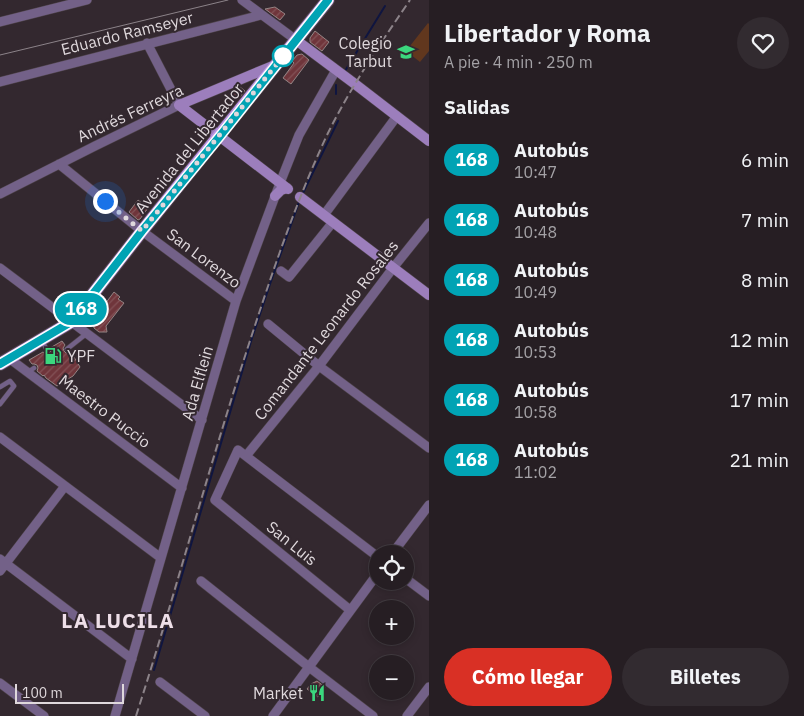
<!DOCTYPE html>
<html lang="es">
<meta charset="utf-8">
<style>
body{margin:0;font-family:"IBM Plex Sans",sans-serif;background:#322b30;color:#f1f3f6;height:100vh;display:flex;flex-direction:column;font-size:19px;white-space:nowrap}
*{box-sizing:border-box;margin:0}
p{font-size:16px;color:#a4a2a6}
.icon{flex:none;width:28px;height:28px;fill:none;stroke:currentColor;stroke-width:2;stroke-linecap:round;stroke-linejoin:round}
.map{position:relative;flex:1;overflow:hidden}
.drawer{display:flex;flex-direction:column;background:#261e23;width:375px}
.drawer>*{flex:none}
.badge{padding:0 10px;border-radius:16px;font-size:18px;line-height:32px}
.buttons{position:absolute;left:369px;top:545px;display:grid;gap:10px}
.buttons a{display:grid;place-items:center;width:45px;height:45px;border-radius:50%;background:#261e23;box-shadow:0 2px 8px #0003,0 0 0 1px #423c41;font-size:25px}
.scale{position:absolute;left:15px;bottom:12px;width:109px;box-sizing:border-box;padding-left:5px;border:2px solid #dfd8dc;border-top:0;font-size:14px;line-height:18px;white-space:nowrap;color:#dfd8dc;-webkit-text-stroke:4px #33282f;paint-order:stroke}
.you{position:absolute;width:25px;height:25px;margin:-12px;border:4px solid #fff;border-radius:50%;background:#1a73e8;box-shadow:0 0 0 8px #1a73e833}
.map>.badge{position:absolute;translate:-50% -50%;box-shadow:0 0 0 2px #fff}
h2{padding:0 15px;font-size:19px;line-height:45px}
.round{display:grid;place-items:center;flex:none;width:52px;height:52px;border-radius:26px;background:#322b30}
.headline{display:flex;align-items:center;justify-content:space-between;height:85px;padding:0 15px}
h1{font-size:24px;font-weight:700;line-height:38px}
.cta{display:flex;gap:10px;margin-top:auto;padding:10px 15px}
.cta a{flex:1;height:58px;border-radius:30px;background:#d93025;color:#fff;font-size:20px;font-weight:700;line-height:58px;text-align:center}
.cta a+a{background:#322b30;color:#f1f3f6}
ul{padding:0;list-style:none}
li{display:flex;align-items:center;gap:15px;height:60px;padding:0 15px}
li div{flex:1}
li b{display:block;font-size:19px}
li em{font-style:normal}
li .badge{min-width:55px;font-weight:700;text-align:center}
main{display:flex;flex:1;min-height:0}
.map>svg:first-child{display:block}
.pitch{fill:#61371e}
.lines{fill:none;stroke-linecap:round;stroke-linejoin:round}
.stream{stroke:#0f1540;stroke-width:2}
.building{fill:url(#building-hatch);stroke:#938383}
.lane-casing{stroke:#4f444b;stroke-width:5.5}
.street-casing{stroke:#4f444b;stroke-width:10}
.secondary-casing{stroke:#4f444b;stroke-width:11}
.primary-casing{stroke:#4f444b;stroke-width:14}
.lane{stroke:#736188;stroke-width:4.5}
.street{stroke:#736188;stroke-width:9}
.secondary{stroke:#9c7ebc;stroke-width:10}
.primary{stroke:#bb94e4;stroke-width:12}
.tram{stroke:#8c8389;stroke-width:1}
.rail{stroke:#8c8389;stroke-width:2;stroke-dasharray:8 4;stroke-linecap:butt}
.line-casing{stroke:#fff;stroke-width:11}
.line{stroke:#00a3b4;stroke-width:8}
.walk{stroke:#dfd8dc;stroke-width:5;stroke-dasharray:0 9}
.stop-dot{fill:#fff;stroke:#00a3b4;stroke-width:2.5}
.labels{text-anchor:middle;stroke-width:4;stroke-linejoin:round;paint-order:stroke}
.street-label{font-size:16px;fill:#dfd8dc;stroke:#33282f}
.poi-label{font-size:16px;fill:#dfd8dc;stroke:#33282f;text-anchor:end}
.district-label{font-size:21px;font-weight:bold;letter-spacing:1px;fill:#eedfe8;stroke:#33282f}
</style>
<main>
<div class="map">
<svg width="429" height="716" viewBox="0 0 429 716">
<defs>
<pattern id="building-hatch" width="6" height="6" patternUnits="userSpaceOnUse" patternTransform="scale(1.25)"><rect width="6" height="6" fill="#6f353b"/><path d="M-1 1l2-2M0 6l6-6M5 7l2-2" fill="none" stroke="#835257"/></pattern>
</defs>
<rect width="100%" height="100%" fill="#33282f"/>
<path class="pitch" d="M428,23L429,24V51L420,62L406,51Z"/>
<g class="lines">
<path class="stream" d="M345,71L385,6
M336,94V85
M302,195L338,121
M154,670L252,338L270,284L299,202"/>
</g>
<path class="building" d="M275,7L285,14L280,20L265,9Z
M315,31L329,42L322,51L310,42V38Z
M302,54L309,60L291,84L283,78L294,63L292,61L297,55Z
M240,87L245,91L238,99L231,93Z
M138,200L148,208L140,219L138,220L129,212Z
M114,292L120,297L118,299L124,303L106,326L107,332H99L94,328L93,320Z
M62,341L65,345L63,348L64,351L66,353L69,352L72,358L74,357L80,367L73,376L57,386L46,378L44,375L43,376L37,371L38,368L37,365L34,364H32L29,360L43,352L46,354L49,353L51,351L50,348Z
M317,681L325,687L318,697L307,689L311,684Z"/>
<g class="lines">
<g class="lane-casing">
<path id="lane" d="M42,341L47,350
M67,349L86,334
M28,372L34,368
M0,387L10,381L14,386L0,404"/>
</g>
<g class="street-casing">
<path id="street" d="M242,0L296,40
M0,22L87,0
M0,82L261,15
M59,164L142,231L236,301
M0,194L95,146L179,105L147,43
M324,215L397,116
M0,268L202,420
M281,271L289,277L333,222
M268,324L319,366L429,448
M10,359L182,488
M0,437L161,558
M246,456L319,366L393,268L429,223
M392,554L429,505
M0,559L132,659
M0,571L65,486
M405,578L429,596
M201,581L309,667L373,716
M350,610L215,500L238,450L378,557
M160,682L205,716
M0,683L44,716
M115,716L236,301L280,183L299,135L336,70
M273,716L378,573
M407,716L429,687"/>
</g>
<g class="secondary-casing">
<path id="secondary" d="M296,40L355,84L429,141
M179,105L288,189
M179,105L275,65
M275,196L281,190L287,188
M300,197L429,295"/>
</g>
<g class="primary-casing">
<path id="primary" d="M0,364L71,322L142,231L328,0"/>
</g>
<use href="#lane" class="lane"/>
<use href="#street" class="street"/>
<use href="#secondary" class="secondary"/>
<use href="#primary" class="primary"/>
<path class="tram" d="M0,55L228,0"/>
<path class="rail" d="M136,716C175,595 207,473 246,353C270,279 294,206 327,135C350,88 380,44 410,0"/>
</g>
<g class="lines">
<g class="line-casing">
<path id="line" d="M0,364L71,322L142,231L220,136L328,0"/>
</g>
<use href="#line" class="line"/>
<path class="walk" d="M105,201L142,231L284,55L283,56"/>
</g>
<defs>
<g id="school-bare" transform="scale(1.35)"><path d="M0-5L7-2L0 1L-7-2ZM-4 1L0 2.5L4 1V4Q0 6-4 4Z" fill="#3bd77e" stroke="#33282f" stroke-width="2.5" paint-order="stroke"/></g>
<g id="fuel-bare" transform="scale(1.35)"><path d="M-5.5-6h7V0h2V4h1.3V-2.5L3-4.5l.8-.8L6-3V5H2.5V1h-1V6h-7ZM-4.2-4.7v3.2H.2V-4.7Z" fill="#3bd77e" stroke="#33282f" stroke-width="2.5" paint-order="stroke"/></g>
<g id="restaurant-bare" transform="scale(1.35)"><path d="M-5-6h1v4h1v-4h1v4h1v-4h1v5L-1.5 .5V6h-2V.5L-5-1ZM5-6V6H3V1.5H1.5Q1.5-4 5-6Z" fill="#3bd77e" stroke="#33282f" stroke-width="2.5" paint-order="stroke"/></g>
</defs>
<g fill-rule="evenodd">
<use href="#school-bare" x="406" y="52"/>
<use href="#fuel-bare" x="53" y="356"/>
<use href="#restaurant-bare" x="317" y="693"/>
</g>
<circle class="stop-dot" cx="283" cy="56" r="10"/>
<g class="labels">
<g class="street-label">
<text transform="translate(127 33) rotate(-14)" y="6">Eduardo Ramseyer</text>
<text transform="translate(130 113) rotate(-25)" y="6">Andrés Ferreyra</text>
<text transform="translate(189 148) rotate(-51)" y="6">Avenida del Libertador</text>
<text transform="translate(204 258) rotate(37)" y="6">San Lorenzo</text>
<text transform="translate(326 330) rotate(-52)" y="6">Comandante Leonardo Rosales</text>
<text transform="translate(197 383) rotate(-74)" y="6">Ada Elflein</text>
<text transform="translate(105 411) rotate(37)" y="6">Maestro Puccio</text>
<text transform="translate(292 543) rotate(39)" y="6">San Luis</text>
</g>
<g class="poi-label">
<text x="392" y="49">Colegio<tspan x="392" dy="18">Tarbut</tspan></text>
<text x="67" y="362" text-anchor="start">YPF</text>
<text x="303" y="699">Market</text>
</g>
<g class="district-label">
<text x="118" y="628">LA LUCILA</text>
</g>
</g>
</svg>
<div class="buttons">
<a><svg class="icon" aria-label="locate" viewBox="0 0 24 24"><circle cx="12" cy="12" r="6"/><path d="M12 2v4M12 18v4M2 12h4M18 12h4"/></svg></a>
<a>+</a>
<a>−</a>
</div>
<div class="scale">100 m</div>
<div class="you" style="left:105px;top:201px"></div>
<b class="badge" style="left:81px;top:309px;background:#00a3b4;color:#fff">168</b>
</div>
<section class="drawer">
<div class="headline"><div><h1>Libertador y Roma</h1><p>A pie · 4 min · 250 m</p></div><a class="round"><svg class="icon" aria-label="heart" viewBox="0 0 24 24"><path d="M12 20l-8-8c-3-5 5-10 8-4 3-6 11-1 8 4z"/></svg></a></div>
<h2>Salidas</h2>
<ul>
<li><span class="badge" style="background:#00a3b4;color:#fff">168</span><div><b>Autobús</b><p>10:47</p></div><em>6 min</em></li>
<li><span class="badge" style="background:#00a3b4;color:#fff">168</span><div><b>Autobús</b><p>10:48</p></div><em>7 min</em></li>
<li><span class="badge" style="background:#00a3b4;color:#fff">168</span><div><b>Autobús</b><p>10:49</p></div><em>8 min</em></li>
<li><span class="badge" style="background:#00a3b4;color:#fff">168</span><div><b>Autobús</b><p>10:53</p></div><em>12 min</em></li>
<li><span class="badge" style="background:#00a3b4;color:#fff">168</span><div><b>Autobús</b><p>10:58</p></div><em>17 min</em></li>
<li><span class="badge" style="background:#00a3b4;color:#fff">168</span><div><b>Autobús</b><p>11:02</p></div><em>21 min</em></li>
</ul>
<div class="cta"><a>Cómo llegar</a><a>Billetes</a></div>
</section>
</main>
